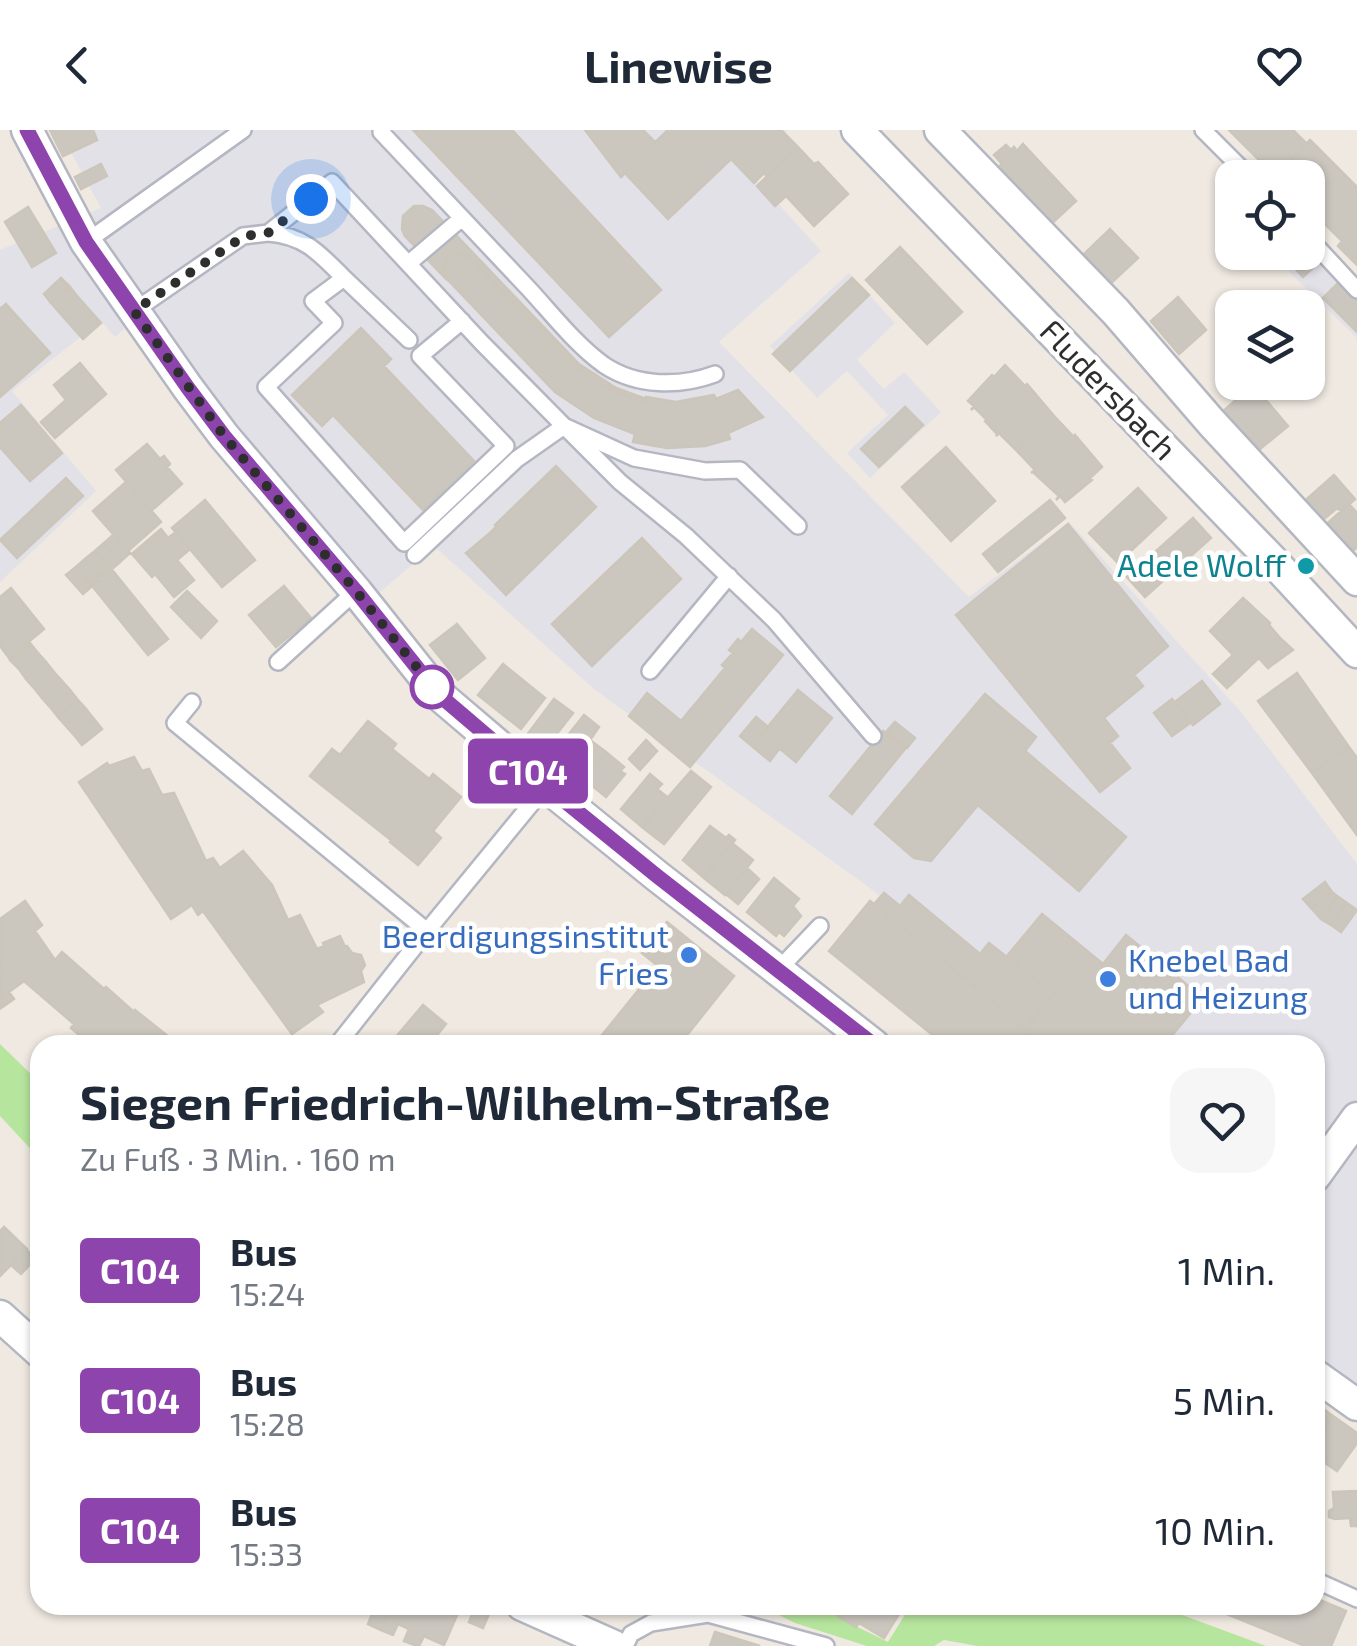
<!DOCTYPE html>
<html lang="de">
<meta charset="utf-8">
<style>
body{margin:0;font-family:"Exo 2",sans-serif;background:#f6f6f7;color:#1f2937;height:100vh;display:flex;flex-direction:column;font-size:38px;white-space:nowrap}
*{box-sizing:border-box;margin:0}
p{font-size:32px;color:#747a83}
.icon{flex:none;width:55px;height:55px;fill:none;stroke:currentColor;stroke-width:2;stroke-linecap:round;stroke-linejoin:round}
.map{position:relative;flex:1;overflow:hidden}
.panel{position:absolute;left:30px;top:905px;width:1295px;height:580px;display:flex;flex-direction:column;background:#fff;border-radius:30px;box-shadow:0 2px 8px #0004}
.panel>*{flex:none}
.badge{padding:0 20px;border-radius:8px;font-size:35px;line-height:65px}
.controls{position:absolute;left:1215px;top:30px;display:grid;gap:20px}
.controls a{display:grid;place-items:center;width:110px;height:110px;border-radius:20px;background:#fff;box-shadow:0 2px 8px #0004;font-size:50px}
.you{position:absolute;width:50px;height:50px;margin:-25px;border:8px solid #fff;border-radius:50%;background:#1a73e8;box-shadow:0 0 0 15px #1a73e833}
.map>.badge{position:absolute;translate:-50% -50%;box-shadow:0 0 0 5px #fff}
.round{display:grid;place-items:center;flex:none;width:105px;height:105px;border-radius:30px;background:#f6f6f7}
.summary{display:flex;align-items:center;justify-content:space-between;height:170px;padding:0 50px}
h1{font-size:48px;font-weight:700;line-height:75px}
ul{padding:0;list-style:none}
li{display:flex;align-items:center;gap:30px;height:130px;padding:0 50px}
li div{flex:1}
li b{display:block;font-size:38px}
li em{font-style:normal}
li .badge{min-width:110px;font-weight:700;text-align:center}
header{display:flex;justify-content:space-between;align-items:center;height:130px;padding:0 50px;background:#fff;font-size:45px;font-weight:700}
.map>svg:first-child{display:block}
.industrial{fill:#e3e1e8}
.green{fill:#b6e59e}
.building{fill:#cbc7bf;stroke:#cbc5ba;stroke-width:2.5}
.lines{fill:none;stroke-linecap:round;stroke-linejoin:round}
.lane-casing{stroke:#b4b7c1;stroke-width:20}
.street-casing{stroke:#b4b7c1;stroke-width:35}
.path{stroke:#c9c9c9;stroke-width:5;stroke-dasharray:8 5;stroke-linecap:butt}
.lane{stroke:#fff;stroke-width:15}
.street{stroke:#fff;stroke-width:30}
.line-casing{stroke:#fff;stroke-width:22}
.line{stroke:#8e44ad;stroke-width:15}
.walk{stroke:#2e2e2e;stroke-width:10;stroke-dasharray:0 18}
.culture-dot{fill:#0f9aa8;stroke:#fff;stroke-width:4}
.stop-dot{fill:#fff;stroke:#8e44ad;stroke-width:5}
.shop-dot{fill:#3f7fe0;stroke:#fff;stroke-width:4}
.labels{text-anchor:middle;stroke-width:9;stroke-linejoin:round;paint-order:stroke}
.street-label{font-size:32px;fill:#2e2e2e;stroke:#fff}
.culture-label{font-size:32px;fill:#0d838f;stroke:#fff;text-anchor:end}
.shop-label{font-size:32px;fill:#366cbe;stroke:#fff;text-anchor:end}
</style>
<header><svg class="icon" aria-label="back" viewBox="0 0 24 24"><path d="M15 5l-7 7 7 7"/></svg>Linewise<svg class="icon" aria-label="heart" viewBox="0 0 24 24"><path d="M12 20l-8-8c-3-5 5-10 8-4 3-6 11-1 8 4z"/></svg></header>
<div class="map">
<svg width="1357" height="1516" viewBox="0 0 1357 1516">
<rect width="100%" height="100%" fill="#efe9e1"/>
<path class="industrial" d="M59,0H788L746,38L821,121L719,212L969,467L1069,392L1241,582L1357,734V1277L1315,1248V915H1073L867,756L594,559L434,416L379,463L141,184L115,207L101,191L12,261L96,361L0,452V120L101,78Z
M1308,99L1357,148V208L1270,123L1308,122Z
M849,143L895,193L857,230L884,259L904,242L941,282L870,348L847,323L888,285L847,241L817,268L770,216Z"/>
<path class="green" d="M0,914L40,953V1029L0,986Z
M737,1475H813L888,1512L911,1475H1155L1266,1516H978L944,1510L934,1516H867L795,1493L773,1482Z"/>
<path class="building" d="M50,0H93L97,10L63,26Z
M413,0H512L661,160L609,207Z
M585,0H643L655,12L621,47Z
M668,0H781L798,17L767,47L764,43L754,53L731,29L668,89L624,42Z
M1229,0H1293L1307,14L1275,46L1276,42L1262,29L1260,31Z
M1310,10L1357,57V135L1338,116L1342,111L1316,85L1312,90L1308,86V48L1277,46L1273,48Z
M1023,14L1076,71L1047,98L994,42L1002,34L994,25L1006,15L1011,20L1014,17L1017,21Z
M798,17L814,34L818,32L848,64L814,96L786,66L775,76L757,56Z
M101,34L107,46L81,59L75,47Z
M414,76H423L432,80L579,234L616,258L646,269L644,273L601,255L576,238L467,125L456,124L447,130L444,141L447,150L405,106L402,99L403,86Z
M28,77L56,123L32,137L5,92Z
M1110,99L1138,128L1108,156L1081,127Z
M1308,116L1321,130L1303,147L1280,122H1308Z
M900,117L962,182L927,214L866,150Z
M459,124L471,128L568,230L601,255L644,273L646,267L676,272L714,265L716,269L738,260L763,287L728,303L730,309L705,316L667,318L633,312L635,304L594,288L555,262L448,150L444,144L445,133L452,125Z
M61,148L70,157L51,173L44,164Z
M852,148L869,165L790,241L773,224Z
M1341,150L1357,167V202L1323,168Z
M70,157L77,166L59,182L51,173Z
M77,166L85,175L67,191L59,182Z
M1178,167L1206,200L1179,224L1151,191Z
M6,174L50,223L0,267V179Z
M85,175L93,184L75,200L67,191Z
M93,184L101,193L83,209L75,200Z
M361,198L391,229L384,236L474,331L423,380L333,285L322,296L292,265Z
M80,233L106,264L55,308L41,292L66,270L54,255Z
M1005,235L1025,256L1027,254L1054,286L1017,321L999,303L996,306L997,304L985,291L986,289L974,277L971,280L974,276L968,271L992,245L994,247Z
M1253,255L1288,296L1254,324L1220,284Z
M21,275L62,323L30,351L0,317V293Z
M905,277L923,295L879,337L861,319Z
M1054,286L1074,307L1075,305L1102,337L1090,348L1092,350L1065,372L1060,366L1056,370L1059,366L1033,342L1031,343L1035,340L1017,321Z
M147,314L160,329L164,326L170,334L167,337L182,354L151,381L116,340Z
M946,317L995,371L951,411L902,357Z
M556,336L596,377L506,465L466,423L490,403L496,397L495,395Z
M1334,345L1355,369L1341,381L1337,378L1318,394L1300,375Z
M66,348L83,366L17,428L0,410Z
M126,352L161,392L128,421L93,381Z
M1138,358L1166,388L1118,433L1089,403Z
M205,370L255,430L222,457L172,398Z
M1050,370L1065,388L998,442L983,424Z
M1349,374L1357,383V417L1353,421L1356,425L1349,432L1320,400Z
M1193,388L1211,408L1145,467L1127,447Z
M1068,394L1168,516L1134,545L1143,556L1104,588L1118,606L1110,613L1130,638L1100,662L956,485Z
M161,399L168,408L176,402L190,419L177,430L194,450L174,467L155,444L152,447L132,424Z
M114,404L130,423L120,432L104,413Z
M642,408L681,449L592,536L552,494Z
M104,413L120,432L111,440L95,421Z
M95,421L111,440L101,447L85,429Z
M85,429L101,447L92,456L76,437Z
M76,437L92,456L83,464L66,445Z
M113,441L168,509L148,525L93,457Z
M284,456L311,488L276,517L249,485Z
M11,458L44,499L9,528L0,516V467Z
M187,461L217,491L201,508L171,477Z
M1243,468L1270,493L1269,495L1280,508L1227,558L1213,544L1233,525L1210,501Z
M457,494L485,528L458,550L430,515Z
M752,499L783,525L690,637L629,586L647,563L681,591L725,538L722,535L733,523L729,520L738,509L741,512Z
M1280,508L1293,520L1268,538L1259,528Z
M30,513L38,523L19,539L10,530Z
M38,523L46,532L26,549L19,539Z
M46,532L54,542L34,558L26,549Z
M503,534L545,568L521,599L478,565Z
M54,542L62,551L42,568L34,558Z
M1297,543L1349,617L1312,643L1258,571Z
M62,551L70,560L50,577L42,568Z
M1202,551L1220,574L1193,595L1175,572Z
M70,560L78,570L58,587L50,577Z
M798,560L832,588L796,632L762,604Z
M985,564L1036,607L1025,621L1126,707L1079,761L978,675L931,731L914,728L875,694Z
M554,569L573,583L545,619L527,605Z
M1172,569L1190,593L1172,606L1154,583Z
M78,570L86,579L66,596L58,587Z
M86,579L94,589L74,605L66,596Z
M584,585L599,597L590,610L606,622L584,649L553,624Z
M756,587L768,597L762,604L779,619L770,631L740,606Z
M94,589L102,599L82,615L74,605Z
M368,591L396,614L392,619L429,649L433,644L461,667L433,701L441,708L418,735L390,712L391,710L310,646L332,619L340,625Z
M895,592L915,608L907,618L887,601Z
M883,601L905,619L852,684L830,666Z
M646,610L657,621L640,640L629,629Z
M1349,617L1357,628V705L1312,643Z
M606,622L624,637L620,641L625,644L606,667L584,649Z
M134,627L142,641L149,639L162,665L174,663L206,731L213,728L220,738L243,721L272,755L288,790L300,785L317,819L324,816L323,813L340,806L345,817L347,816L352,823L361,825L365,835L361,841L364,852L317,875L323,882L292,904L203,781L198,785L192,775L171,789L79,652L107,633L109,636Z
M691,641L711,657L664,714L642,697Z
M650,644L662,654L657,659L667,667L642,697L621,679Z
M710,696L726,708L729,705L735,710L704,748L683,730Z
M732,713L753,730L725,765L704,748Z
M747,738L759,749L738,774L726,764Z
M774,748L799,769L793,776L801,786L784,806L779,802L776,806L747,782Z
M1325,752L1332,762L1311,778L1303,769Z
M1332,762L1337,766L1321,789L1311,778Z
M884,763L900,776L909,765L980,824L989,813L1054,864L1026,898L874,774Z
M1337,766L1347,773L1331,795L1321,789Z
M25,771L42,795L35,801L55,830L62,822L104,859L106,857L134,882L135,880L179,915H91L71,898L74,894L24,851L9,862L14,869L1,878L0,789Z
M870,771L1029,901L1018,915H945L829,821Z
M1347,773L1357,780L1341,802L1331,795Z
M1042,784L1103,834L1126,805L1203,868L1164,915H1033L1024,907L1029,901L1026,898L1054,864L1007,826Z
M667,792L683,805L658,836L642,823Z
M683,805L734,846L679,915H594Z
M423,875L446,894L429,915H389Z
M4,1097L27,1119L1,1145L0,1101Z
M26,1120L36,1128L21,1144L11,1135Z
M1315,1273L1333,1286L1315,1311Z
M1333,1286L1357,1303V1313L1337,1341L1315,1326V1311Z
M1357,1361V1396H1351L1350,1388L1335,1389L1329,1387V1381L1334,1378L1333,1362Z
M1315,1468L1346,1481L1331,1516H1305L1222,1482L1225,1475H1315Z
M363,1475H392L381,1500L368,1494L372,1484L361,1479Z
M392,1475H439L458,1483L444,1515L424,1506L419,1516H417L404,1511L409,1499L398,1494L393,1505L381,1500Z
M476,1475L491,1479L483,1498L469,1492Z
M837,1475H903L904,1476L884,1508L859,1493L856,1497L833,1483Z
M715,1502L760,1516H710Z"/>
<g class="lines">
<g class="lane-casing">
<path id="lane" d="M383,0L381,2C430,54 479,106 529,159C552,184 576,215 604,235C637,257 680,257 715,244
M1203,0L1251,48
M268,103C305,106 319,123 344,148L313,171L334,193L266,257L404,413L506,316L420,226L462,191
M1308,107L1357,160
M86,112L243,0
M409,133L462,88
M344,148L409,210
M134,181L243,106L268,103L332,52L482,213L564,296L634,328L705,341L740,340L798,396
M415,425L517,329L564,296L620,352L686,406L774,490L873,606
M278,532L356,461
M650,541L729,446
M192,572L175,593L427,801L546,656
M777,841L820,796
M337,915L427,801
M1315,1450L1357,1469
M625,1516L631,1504L651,1493L708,1484L826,1516"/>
</g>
<g class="street-casing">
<path id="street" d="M27,0L86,112L188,258L224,306L356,461L438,564L546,656L657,746L874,915
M857,0L1271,429L1357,522
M940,0L1116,182L1211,292L1357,450
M1315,1046L1357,988
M0,1186L40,1222
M1315,1245L1357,1275
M522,1475L614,1516"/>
</g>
<path class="path" d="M788,1484L795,1476L802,1475"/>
<use href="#lane" class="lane"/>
<use href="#street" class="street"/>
</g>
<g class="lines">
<g class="line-casing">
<path id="line" d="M27,0L86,112L188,258L224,306L356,461L438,564L546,656L657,746L874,915"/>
</g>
<use href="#line" class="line"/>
<path class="walk" d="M311,69L268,103L244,106L134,181L224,306L356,461L438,564L432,557"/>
</g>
<circle class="culture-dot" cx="1306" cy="436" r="10"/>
<circle class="stop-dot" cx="432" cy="557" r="20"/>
<g class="shop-dot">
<circle cx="689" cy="825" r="10"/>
<circle cx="1108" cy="849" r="10"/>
</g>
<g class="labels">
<g class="street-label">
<text transform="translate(1108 260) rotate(46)" y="11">Fludersbach</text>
</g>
<g class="culture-label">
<text x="1286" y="447">Adele Wolff</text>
</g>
<g class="shop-label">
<text x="669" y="818">Beerdigungsinstitut<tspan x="669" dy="37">Fries</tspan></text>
<text x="1128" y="842" text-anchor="start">Knebel Bad<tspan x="1128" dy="37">und Heizung</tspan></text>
</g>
</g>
</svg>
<div class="controls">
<a><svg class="icon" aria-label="locate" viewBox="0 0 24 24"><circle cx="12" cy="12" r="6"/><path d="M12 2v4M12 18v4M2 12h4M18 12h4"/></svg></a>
<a><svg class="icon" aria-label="layers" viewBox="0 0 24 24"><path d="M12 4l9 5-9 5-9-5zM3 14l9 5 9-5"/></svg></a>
</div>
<div class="you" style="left:311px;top:69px"></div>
<b class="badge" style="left:528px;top:641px;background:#8e44ad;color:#fff">C104</b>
<section class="panel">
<div class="summary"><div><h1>Siegen Friedrich-Wilhelm-Straße</h1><p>Zu Fuß · 3 Min. · 160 m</p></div><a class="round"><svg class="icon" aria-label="heart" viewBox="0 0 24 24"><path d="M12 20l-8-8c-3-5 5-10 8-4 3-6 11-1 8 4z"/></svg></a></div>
<ul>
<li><span class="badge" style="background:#8e44ad;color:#fff">C104</span><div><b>Bus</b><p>15:24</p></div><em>1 Min.</em></li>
<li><span class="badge" style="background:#8e44ad;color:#fff">C104</span><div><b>Bus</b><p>15:28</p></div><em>5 Min.</em></li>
<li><span class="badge" style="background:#8e44ad;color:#fff">C104</span><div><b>Bus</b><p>15:33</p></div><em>10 Min.</em></li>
</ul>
</section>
</div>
